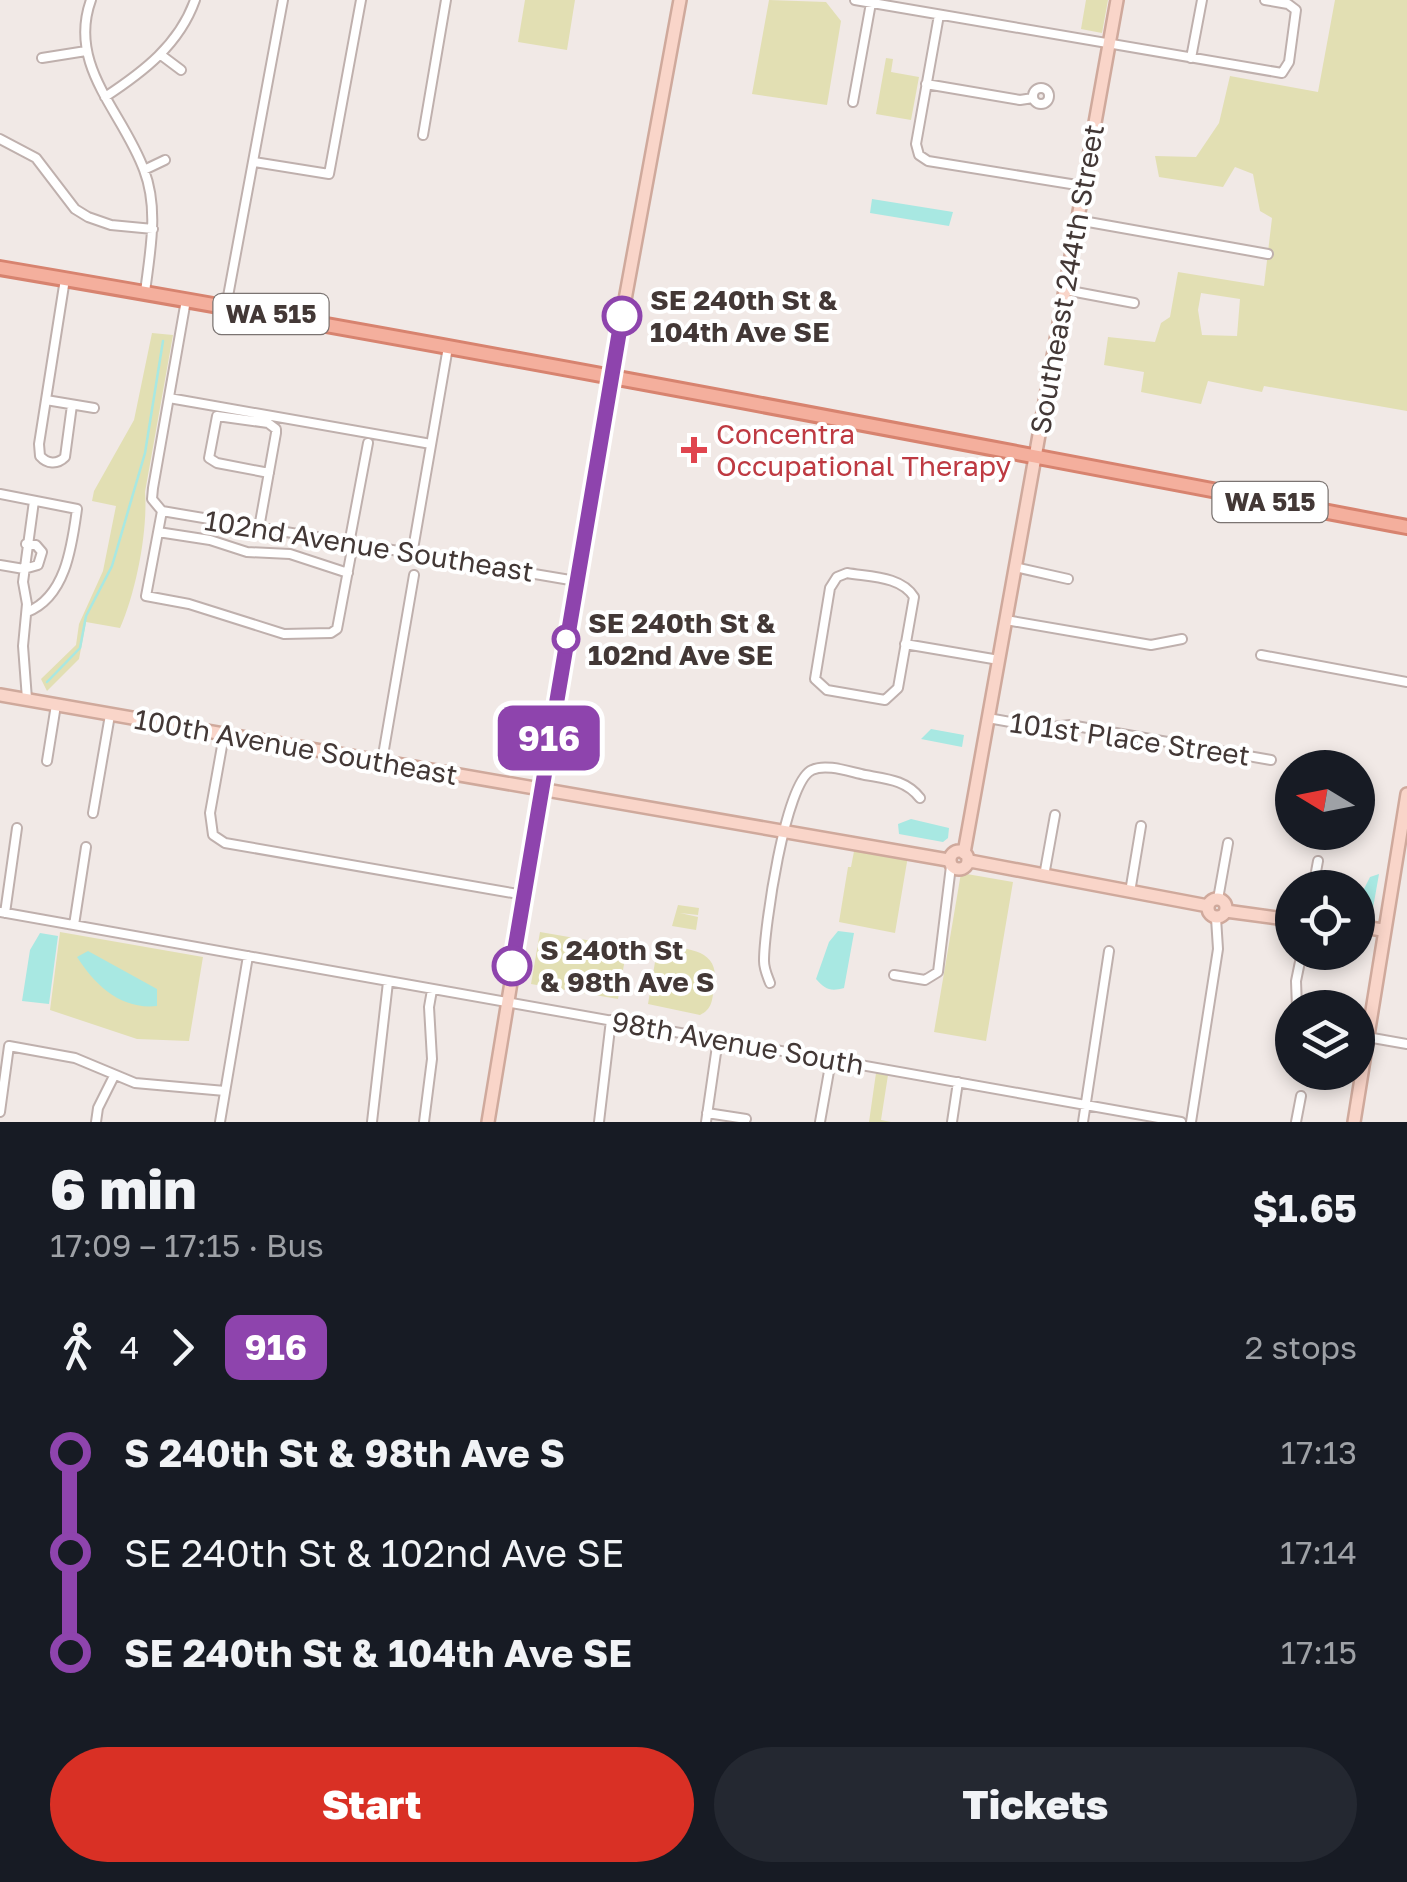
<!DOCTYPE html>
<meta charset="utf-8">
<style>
body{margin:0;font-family:"Golos Text",sans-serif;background:#242831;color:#f1f3f6;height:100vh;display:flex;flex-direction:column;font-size:38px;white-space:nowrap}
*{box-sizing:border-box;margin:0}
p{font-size:32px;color:#9ea1a6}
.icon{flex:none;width:55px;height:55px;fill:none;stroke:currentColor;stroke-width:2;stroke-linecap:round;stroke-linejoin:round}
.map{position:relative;height:1122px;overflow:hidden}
.panel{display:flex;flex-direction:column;background:#171b24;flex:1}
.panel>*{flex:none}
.badge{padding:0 20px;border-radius:15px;font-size:35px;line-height:65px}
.needle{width:65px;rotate:280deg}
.fabs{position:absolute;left:1275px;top:750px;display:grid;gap:20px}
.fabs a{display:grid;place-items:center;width:100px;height:100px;border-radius:50%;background:#171b24;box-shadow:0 5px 15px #0003;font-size:50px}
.map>.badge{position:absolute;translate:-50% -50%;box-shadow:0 0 0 5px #fff}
.legs{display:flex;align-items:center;gap:15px;height:110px;padding:0 50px;font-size:32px}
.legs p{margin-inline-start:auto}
.overview{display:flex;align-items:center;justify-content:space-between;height:170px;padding:0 50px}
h1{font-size:55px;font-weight:800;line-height:75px}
.button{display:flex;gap:20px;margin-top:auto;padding:20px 50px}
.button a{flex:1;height:115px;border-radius:60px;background:#d93025;color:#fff;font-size:40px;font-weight:800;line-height:115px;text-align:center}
.button a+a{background:#242831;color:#f1f3f6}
ul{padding:0 50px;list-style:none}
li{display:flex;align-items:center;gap:35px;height:100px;font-size:38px}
li i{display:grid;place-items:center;width:15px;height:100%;margin:0 12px;background:currentColor}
li i::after{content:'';width:25px;height:25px;margin:-12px;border:8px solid;border-radius:50%;background:#171b24}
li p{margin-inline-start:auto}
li:first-child i{background:linear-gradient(#0000 50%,currentColor 0)}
li:last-child i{background:linear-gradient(currentColor 50%,#0000 0)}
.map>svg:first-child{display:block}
.green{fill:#e2dfb3;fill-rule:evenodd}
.water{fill:#a8e8e2}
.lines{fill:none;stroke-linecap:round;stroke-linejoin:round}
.stream{stroke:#a8e8e2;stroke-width:2.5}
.street-casing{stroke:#bfb0ad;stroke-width:12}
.secondary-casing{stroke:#cfa99c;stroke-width:16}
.primary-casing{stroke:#d7836f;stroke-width:18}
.street{stroke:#fff;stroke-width:8}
.secondary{stroke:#f9d5c9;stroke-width:11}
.primary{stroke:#f4af9d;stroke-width:12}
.line-1-casing{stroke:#fff;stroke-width:22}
.line-1{stroke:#8e44ad;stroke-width:15}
.stop-1-dot{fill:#fff;stroke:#8e44ad;stroke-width:5}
.health-dot{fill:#e0444e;stroke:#fff;stroke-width:4}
.labels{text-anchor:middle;stroke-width:8;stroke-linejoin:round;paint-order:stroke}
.shield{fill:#fff;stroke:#7b7472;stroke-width:2.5}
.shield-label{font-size:25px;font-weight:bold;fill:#433836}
.street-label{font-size:28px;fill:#433836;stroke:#fff}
.stop-label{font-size:28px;font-weight:bold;fill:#433836;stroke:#fff;text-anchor:start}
.health-label{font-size:28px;fill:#be3a42;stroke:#fff;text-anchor:start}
</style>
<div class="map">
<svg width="1407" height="1122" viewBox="0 0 1407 1122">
<rect width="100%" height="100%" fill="#f1e9e6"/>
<path class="green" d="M525,0H575L567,50L518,42Z
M769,0L826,2L841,21L827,105L752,94Z
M1086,0H1108L1102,33L1081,29Z
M1335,0H1407V411L1264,386L1262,392L1208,381L1201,404L1141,392L1144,372L1104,365L1108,337L1155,342L1161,323L1170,317L1178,272L1264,286L1272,218L1260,211L1253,174L1235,167L1223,187L1159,177L1155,156L1196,157L1219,123L1230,76L1318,92ZM1201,293L1240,299L1237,336L1202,335L1198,310Z
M886,58L893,59L891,72L919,77L911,120L876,114Z
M152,333L173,335L145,492C148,531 136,592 120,628L86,622L79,659L47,691L41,679L76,645L79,624L103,571L116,506L92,501L94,491L134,420Z
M855,846L908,856L895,933L839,922L848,867H851Z
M961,873L1013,882L986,1041L934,1032Z
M678,905L699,908L698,915L680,913L698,917L696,930L672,926Z
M60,932L203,957L189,1041L137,1039L50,1010Z
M540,932L627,947L618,999L531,984Z
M658,944C687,950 722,947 714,988C712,1001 712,1009 700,1015L648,1004Z
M876,1073L888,1075L881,1120L891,1122H869Z"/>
<path class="water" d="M872,199L953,212L949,226L870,213Z
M931,729L964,735L962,747L921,739Z
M911,819L949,828L948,838L943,842L899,834L898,824Z
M1379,874L1373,908L1363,910L1362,893L1370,877Z
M838,931L854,933L844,988C830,992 825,989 816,979L829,942Z
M40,933L58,936L49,1004L22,1001L30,950Z
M88,951L157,989V1006C121,1010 95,985 77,957Z"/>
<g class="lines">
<path class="stream" d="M47,682L80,648L86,616L112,566L145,453L163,341"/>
<g class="street-casing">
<path id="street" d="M91,0C67,66 123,112 144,170C159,209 150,252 145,292
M855,0L1282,73L1289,62L1296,10L1288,4L1265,0
M939,15L916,144L919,155L928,161L1083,186
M161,55L181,70
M42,58L86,51
M1191,58L1202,0
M926,84L1020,100L1033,98
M1033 96a8 8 0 1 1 16 0a8 8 0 1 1-16 0Z
M105,97C143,72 179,45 195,0
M853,102L871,3
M423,135L446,0
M0,139L36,158L75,209L88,217L111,225L153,229
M254,162L329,174L361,0
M144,170L165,160
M1077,220L1268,254
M65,279L39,444L40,456C47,464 57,465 65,457L72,405
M1065,290L1134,303
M186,300L153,488L152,499L162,511L146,596L189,604L284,634L331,633L337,629L353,544
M226,307L283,0
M169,398L431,444
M46,400L94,408
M0,494L77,509C72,545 66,597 27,612
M162,511L576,581
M259,528L276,433V429L268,423L217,416L209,458L217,463L269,473
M158,532L210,540L247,552L290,554L348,573
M349,544L368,443
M412,555L448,347
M0,565L24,569L38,565L42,552L36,545L26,544
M1015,567L1068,579
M847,573C870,577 901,576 914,597L898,688L885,700L827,690L815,679L830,588L837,577Z
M1006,620L1151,645L1182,639
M905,644L999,660
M1261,655L1407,682
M27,699L23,646L27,604L23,582L34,501
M988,718L1044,728L1070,725L1271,760
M224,735L210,813L213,835L225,843L524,895
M47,761L56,705
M382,761L414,575
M93,813L110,715
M1044,876L1055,815
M1313,888L1318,861
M1130,892L1141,826
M1218,899L1228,843
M0,912L1181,1122
M5,913L17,828
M74,925L86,847
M894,975L925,980L938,972L951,866
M770,983C767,975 764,969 764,961C764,930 785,781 812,770C826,763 850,772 865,775C887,779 906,780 920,798
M1297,1008L1296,981L1302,952
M1367,1037L1407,1044
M1286,1045L1292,1023
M0,1112L9,1046L75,1058L135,1083L225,1091
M707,1113L746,1119
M96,1122L98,1108L114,1076
M220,1122L248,956
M372,1122L388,982
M424,1122L432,1059L429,1007L432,990
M599,1122L611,1020
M706,1122L718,1039
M820,1122L831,1060
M952,1122L958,1082
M1083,1122L1109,951
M1191,1122L1218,949L1216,918
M1296,1122L1301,1096"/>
</g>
<g class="secondary-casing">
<path id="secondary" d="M0,695L948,860
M950 860a9 9 0 1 1 18 0a9 9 0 1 1-18 0Z
M964,853L1117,0
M970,861L1208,906
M1208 908a9 9 0 1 1 18 0a9 9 0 1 1-18 0Z
M1226,911L1292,920
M1358,926L1382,930
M488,1122L611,376L680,0
M1354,1122L1407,794"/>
</g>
<g class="primary-casing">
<path id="primary" d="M0,268C470,348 938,438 1407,527"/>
</g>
<use href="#street" class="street"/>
<use href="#secondary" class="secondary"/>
<use href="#primary" class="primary"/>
</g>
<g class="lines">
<g class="line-1-casing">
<path id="line-1" d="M512,966L622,316"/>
</g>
<use href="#line-1" class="line-1"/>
</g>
<g class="stop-1-dot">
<circle cx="622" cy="316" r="18"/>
<circle cx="566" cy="639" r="12"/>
<circle cx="512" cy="966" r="18"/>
</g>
<path class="health-dot" d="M689 435h10v10h10v10h-10v10h-10v-10h-10v-10h10z"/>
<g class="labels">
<g class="shield">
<rect x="213.5" y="294" width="115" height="40" rx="8"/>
<rect x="1212.5" y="482" width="115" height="40" rx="8"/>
</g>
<g class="shield-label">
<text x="271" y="323">WA 515</text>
<text x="1270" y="511">WA 515</text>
</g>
<g class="street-label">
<text transform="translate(1067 279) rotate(-80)" y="10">Southeast 244th Street</text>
<text transform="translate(369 546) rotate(9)" y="10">102nd Avenue Southeast</text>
<text transform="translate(1130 739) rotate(8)" y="10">101st Place Street</text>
<text transform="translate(296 747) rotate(10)" y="10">100th Avenue Southeast</text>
<text transform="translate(738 1043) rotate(10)" y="10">98th Avenue South</text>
</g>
<g class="stop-label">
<text x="650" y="310">SE 240th St &amp;<tspan x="650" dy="32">104th Ave SE</tspan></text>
<text x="588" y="633">SE 240th St &amp;<tspan x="588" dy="32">102nd Ave SE</tspan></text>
<text x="540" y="960">S 240th St<tspan x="540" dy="32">&amp; 98th Ave S</tspan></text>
</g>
<g class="health-label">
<text x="716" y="444">Concentra<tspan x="716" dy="32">Occupational Therapy</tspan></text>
</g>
</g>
</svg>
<div class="fabs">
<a><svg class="needle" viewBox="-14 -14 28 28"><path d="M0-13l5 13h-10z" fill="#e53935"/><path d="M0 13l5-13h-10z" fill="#9ea1a6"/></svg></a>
<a><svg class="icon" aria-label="locate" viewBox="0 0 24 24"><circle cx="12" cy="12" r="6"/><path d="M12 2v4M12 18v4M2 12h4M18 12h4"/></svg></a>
<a><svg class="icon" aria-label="layers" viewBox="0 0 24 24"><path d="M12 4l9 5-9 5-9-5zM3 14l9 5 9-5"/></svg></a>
</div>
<b class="badge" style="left:549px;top:738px;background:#8e44ad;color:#fff">916</b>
</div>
<section class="panel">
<div class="overview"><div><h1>6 min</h1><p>17:09 – 17:15 · Bus</p></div><b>$1.65</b></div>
<div class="legs"><svg class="icon" aria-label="walk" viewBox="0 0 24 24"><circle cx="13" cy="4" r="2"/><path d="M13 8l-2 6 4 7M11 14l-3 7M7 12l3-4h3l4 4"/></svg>4<svg class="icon" aria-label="forward" viewBox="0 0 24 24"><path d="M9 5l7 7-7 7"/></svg><b class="badge" style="background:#8e44ad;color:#fff">916</b><p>2 stops</p></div>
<ul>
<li><i style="color:#8e44ad"></i><b>S 240th St &amp; 98th Ave S</b><p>17:13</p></li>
<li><i style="color:#8e44ad"></i><span>SE 240th St &amp; 102nd Ave SE</span><p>17:14</p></li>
<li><i style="color:#8e44ad"></i><b>SE 240th St &amp; 104th Ave SE</b><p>17:15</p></li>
</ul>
<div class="button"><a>Start</a><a>Tickets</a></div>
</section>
